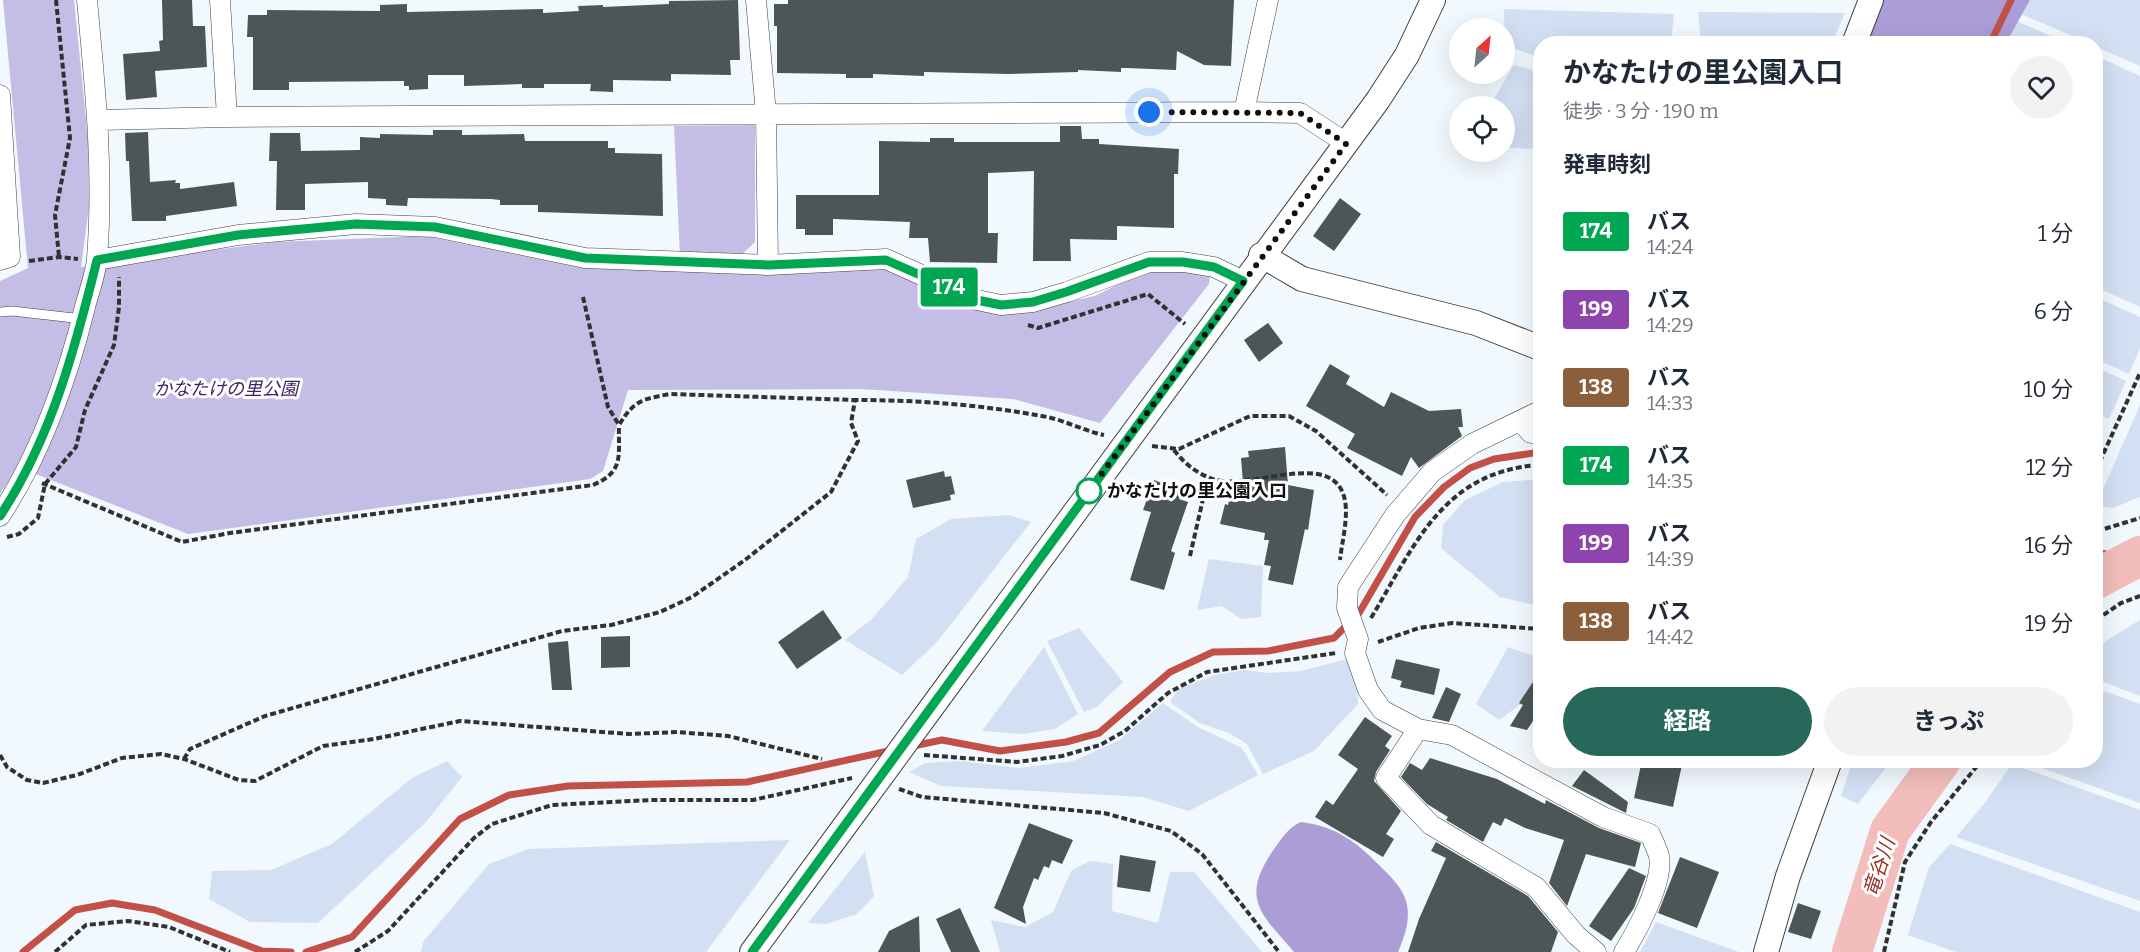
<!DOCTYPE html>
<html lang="ja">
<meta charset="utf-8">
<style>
body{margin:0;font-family:Bitter,"Noto Sans JP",serif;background:#f2f2f3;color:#1f2937;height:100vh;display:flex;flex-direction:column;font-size:22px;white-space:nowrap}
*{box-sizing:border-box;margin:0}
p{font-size:20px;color:#747a83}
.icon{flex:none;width:33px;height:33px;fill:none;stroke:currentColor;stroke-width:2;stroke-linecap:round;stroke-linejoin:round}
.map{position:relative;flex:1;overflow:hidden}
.details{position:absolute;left:1533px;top:36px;width:570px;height:732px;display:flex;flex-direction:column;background:#fff;border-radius:24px;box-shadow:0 6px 24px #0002}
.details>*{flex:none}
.badge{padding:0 12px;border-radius:4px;font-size:21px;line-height:39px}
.needle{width:39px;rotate:27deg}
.fabs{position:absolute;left:1449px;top:18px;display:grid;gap:12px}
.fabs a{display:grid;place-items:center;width:66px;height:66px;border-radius:50%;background:#fff;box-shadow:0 6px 24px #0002;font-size:30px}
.you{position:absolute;width:30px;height:30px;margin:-15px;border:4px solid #fff;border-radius:50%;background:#1a73e8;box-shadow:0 0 0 9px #1a73e833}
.map>.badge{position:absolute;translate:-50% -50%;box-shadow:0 0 0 3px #fff}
h2{padding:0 30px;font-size:22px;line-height:54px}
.round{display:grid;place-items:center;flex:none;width:63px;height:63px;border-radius:32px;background:#f2f2f3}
.overview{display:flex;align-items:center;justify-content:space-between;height:102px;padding:0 30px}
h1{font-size:28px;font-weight:700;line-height:45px}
.cta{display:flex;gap:12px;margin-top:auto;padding:12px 30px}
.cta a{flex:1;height:69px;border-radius:36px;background:#27685a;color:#fff;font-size:24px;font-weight:700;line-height:69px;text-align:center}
.cta a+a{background:#f2f2f3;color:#1f2937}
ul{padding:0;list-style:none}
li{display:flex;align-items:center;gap:18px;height:78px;padding:0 30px}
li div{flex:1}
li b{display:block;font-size:22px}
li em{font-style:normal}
li .badge{min-width:66px;font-weight:700;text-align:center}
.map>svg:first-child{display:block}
.farmland{fill:#d3e0f3}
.green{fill:#c4bde6}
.forest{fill:#ab9dd6}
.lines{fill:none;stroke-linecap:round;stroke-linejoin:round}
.stream{stroke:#c35046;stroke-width:7}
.river{stroke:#f2bdba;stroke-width:40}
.building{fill:#4c5657}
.service-casing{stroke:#424242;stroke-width:10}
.minor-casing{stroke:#424242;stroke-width:21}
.tertiary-casing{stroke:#424242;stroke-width:26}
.path{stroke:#313131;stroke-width:4;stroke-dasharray:6 3;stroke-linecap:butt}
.service{stroke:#fff;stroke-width:9}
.minor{stroke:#fff;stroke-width:20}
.tertiary{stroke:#fff;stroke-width:24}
.tertiary-bridge-casing{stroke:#424242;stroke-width:26;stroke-linecap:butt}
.tertiary-bridge{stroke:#fff;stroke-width:24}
.line-casing{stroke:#fff;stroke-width:14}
.line{stroke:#00a651;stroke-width:9}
.walk{stroke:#0f0f0f;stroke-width:6;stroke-dasharray:0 10.8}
.stop-dot{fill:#fff;stroke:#00a651;stroke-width:3}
.labels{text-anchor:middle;stroke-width:6;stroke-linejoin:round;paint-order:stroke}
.park-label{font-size:18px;font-style:italic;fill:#412362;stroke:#fff}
.stop-label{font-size:18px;font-weight:bold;fill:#0f0f0f;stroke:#fff;text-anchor:start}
.water-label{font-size:20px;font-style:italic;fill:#982f21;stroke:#fff}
</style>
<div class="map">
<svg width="2140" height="952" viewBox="0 0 2140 952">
<rect width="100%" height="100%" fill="#f1f8fe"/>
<path class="farmland" d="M2022,0H2140V66L2096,47V44L2089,43L2016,12Z
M1504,9L1674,14L1671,43L1540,44V58L1505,45Z
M1698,12L1845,13L1832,43L1701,44Z
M2012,19L2067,43L2000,44Z
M2096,56L2140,76V307L2096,287Z
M1514,65L1540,72V149L1509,148L1505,144L1504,106H1490Z
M2096,297L2140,317V348L2129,374L2096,359Z
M2096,367L2126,381L2109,419L2096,413Z
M2140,405V497L2113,508L2096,505Z
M1540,479V605L1539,606L1500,597L1441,548L1443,525L1465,500L1503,482Z
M1008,515L1031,522L937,642L902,675L845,640L872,619L908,577L916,539L951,519Z
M1209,559L1263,566L1261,617L1241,619L1222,606L1197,610Z
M2140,620V696L2096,679V647Z
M1079,628L1123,682L1097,707L1084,712L1047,641Z
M1044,647L1078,714L1055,729L1023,734L982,731Z
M1508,647L1534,656L1540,666L1521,704L1499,720L1476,704Z
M1351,658L1357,679L1358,704L1314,751L1263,774L1247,744L1229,733L1200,723L1170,702L1178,689L1215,675L1244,670L1269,673L1301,671Z
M2096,688L2140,704V803L2022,761L2096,760Z
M1163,703L1196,726L1242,748L1258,775L1189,811L1143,797L941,786L909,772L925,763L960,761L1019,768L1073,761L1118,741Z
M1853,760L1891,761L1858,804L1841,796Z
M447,761L462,777L426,822L318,923L250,922L209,899L212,871L271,870L332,844L412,778Z
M2012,764L2140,810V901L1956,837L1984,804Z
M790,840L706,952H421L423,942L489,864L528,849Z
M1950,844L2140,912V952H1956L1908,935L1929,867Z
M865,852L874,896L857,914L826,924L808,923Z
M1090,861L1113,864L1112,911L1158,923L1170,872H1194L1262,952H1000L991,920L1025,927L1053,912L1071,871Z
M1656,922L1739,952H1640Z"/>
<path class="green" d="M3,0H74L88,140L89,207L81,267L275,242L425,236L582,268H883L981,310L1007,315L1095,296L1150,268L1210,274L1209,284L1100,423L1013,399L861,389L628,390L603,471L590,479L188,534L18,467L0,494V281L28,268Z
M755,125V242L739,257H680L674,126Z"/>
<path class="forest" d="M1873,0H2030L2006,43L1857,44Z
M1301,822C1337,826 1359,844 1383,869C1391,877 1401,887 1405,898C1412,916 1405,936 1398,952H1294C1262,914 1240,900 1272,852C1281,840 1287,828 1301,822Z"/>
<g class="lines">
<path class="stream" d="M1990,44L2011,0
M2096,552L2129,559
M913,746L942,740L1000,751L1066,742L1099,733L1170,672L1213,652L1268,651L1334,638L1359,613L1415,517L1444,487L1470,468L1494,459L1540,452
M23,952L75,910L112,903L155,910L262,951L291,952
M306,952L352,937L460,819L509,795L568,786L747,782L893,750"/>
<path class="river" d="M2096,579L2140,556
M1852,952L1890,831L1941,760"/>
</g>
<path class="building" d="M162,0H192L193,26H205L207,67L155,71L157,97L126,100L123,54L160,51L159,41L163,40Z
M738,0L740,60H730L731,75L671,74V81L613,80V92L590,91L591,84H544V88H522V84L464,86V75H428V89L409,90V86H404V81L289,82V90H253V37H247L248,15H267V10L380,11V5L407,4V12L543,9V13L579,11L578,6L603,5V7L669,4V1Z
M788,0H1234L1231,66L1204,65L1177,51L1176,70L1127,68H1121V72L1078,70V72L1008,74L924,72V76L873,74V78H846V74L777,73V26H774V4H788Z
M1060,126H1081L1082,139H1099V144L1179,149L1178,174H1174V228L1117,226V240L1070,239L1071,261H1033L1034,171L988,173V233H998L997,263L930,262L928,238H909L910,222L833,219V235H805V229H796V195H879V141L930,142V138H954V142H1060Z
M433,130H462V135L524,134L525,141H608V148H615V153L662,154L663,216L538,212V205H500V200L491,199L408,198L407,206L386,205V199L368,198V182L305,184V210H276L277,161H269L270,133H300L301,151L360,150V137L380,138V134L433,135Z
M148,132L150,182L176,180L175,183H180V189L234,182L237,206L166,216V221H132L129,161H126L125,133Z
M1340,198L1361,214L1334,251L1313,236Z
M1268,323L1283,343L1259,362L1244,340Z
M1330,364L1350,376L1346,384L1384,407L1391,392L1429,411L1461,409L1463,427H1458L1462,436L1419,468L1411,457L1402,476L1347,448L1355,434L1306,406Z
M1285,447L1288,485L1314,490L1308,530L1305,529L1293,585L1268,580L1271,566L1264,565L1269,540H1264L1265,533L1220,524L1225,504L1228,505L1231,492L1244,495L1241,458L1249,457L1248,451Z
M944,471L945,477L951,476L955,494L950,495L951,500L913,508L906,480Z
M1154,480L1182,491L1179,499L1188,502L1171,551L1175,553L1164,590L1130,580L1151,512L1143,510Z
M823,610L842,638L797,669L778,642Z
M630,636V667L601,668V637Z
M568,641L572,690H552L548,643Z
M1396,659L1440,669L1434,695L1400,687L1402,681L1391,678Z
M1540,671V717L1537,715L1527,730L1510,726L1523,705L1519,703Z
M1446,687L1461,694L1449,722L1432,718Z
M1365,717L1392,736L1385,746L1390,750L1376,772L1374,781L1401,811L1386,834L1394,839L1383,857L1315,817L1326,800L1333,805L1358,769L1338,755Z
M1430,758L1497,779L1545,804L1546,800L1599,828L1641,843L1635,867L1586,854L1567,906L1549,883L1564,840L1525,828L1505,818L1501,826L1493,822L1483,842L1446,820L1448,817L1427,804L1401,777L1410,763L1422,770Z
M1642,760H1683L1673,807L1634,798Z
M1584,770L1628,802L1626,813L1572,786Z
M1029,823L1073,840L1062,864L1052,860L1049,868L1044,866L1038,880L1034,878L1023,907L1026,924L994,908Z
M1436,842L1528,896L1558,932L1551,952H1408L1419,919L1446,858L1431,851Z
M1120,855L1156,861L1150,892L1117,887Z
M1680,857L1719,872L1697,928L1658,913Z
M1629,868L1646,876L1634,908L1611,941L1589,926Z
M1798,903L1821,911L1811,939L1788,932Z
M960,908L980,952H951L936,919Z
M919,916L920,952H878L889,931Z"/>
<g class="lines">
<g class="service-casing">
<path id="service" d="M0,312L12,311L83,319"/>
</g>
<g class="minor-casing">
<path id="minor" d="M220,0L227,117
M756,0L766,114L768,265
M0,95L10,257L0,260
M1244,112L1300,113L1346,143
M99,120L227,117L1244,112L1268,0
M97,260L238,235L356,224L435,227L585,258L768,265L886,259L977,300L1001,305L1033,302L1067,292L1149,262H1183L1214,267L1243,281
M1540,411L1472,444L1432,472L1395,515L1348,587L1347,608L1358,639L1355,653L1368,690L1382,710L1418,729L1452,735L1603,817L1650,834C1653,841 1657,849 1659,856C1664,881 1637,931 1624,952
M1521,422L1531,433H1540
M0,516C41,453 67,380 85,307C89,291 96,274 97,258C104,172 95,86 87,0
M1418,729L1386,778L1431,825L1536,887L1576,935L1596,952"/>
</g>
<g class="tertiary-casing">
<path id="tertiary" d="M1854,44L1871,0
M1261,255L1302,279L1476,323L1540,348
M940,696L1378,100L1407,55L1433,0
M752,952L852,816
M1766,952L1788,876L1830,760"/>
</g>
<path class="path" d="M56,0L70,138L55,215L59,257
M29,261L59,257L78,259
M583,297L608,407L619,425C634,400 643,399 670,394L855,400
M1028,325L1038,328L1148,294L1185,324
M1152,446L1179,449L1250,416H1289L1316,431L1387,495
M1174,450C1183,462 1195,472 1210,478C1244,493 1323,451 1342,491C1351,510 1342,540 1340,560
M2096,470L2140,373
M42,483L182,542L230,533L593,485C625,471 618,456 619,425
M2096,528L2104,529L2140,518
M7,537L19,534L38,518L45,484L76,447L85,410L114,345L119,307V277
M1190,556L1208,477
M1371,618C1415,545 1443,471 1540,465
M2096,620L2121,603L2140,596
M1378,642L1419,628L1452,623L1540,629
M0,755L7,767L27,780L43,783L77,775L122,758L161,754L184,759L239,780L255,781L323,746L374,739L460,721L629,734L677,732L728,736L822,759
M924,755L1017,762L1062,756L1100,745L1125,731L1168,693L1207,672L1336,653
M184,759L190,749L265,716L562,631L611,625L660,612L692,597L745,560L831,492L858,441L851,423L855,400C920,400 984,405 1047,417C1066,421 1085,431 1104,435
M899,789L922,797L1104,813L1171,831L1202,854L1279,952
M55,952L86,925L128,921L169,927L230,952
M355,952L388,931L474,838L492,824L552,805L651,800H753L852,778
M1884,952L1905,862L1931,822L1982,760"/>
<use href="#service" class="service"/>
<use href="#minor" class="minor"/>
<use href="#tertiary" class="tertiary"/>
<g class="tertiary-bridge-casing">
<path id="tertiary-bridge" d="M852,816L940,696"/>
</g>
<use href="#tertiary-bridge" class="tertiary-bridge"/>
</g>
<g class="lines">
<g class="line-casing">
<path id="line" d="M0,516C51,439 75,349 97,260L238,235L356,224L435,227L585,258L768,265L886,260L977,300L1001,305L1033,302L1066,292L1149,262H1183L1214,267L1243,281L752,952"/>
</g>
<use href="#line" class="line"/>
<path class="walk" d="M1089,491L1346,144L1300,113L1149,112"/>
</g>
<circle class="stop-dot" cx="1089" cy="491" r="12"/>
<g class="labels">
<g class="park-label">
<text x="226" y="395">かなたけの里公園</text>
</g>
<g class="stop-label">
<text x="1107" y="497">かなたけの里公園入口</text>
</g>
<g class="water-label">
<text transform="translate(1879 867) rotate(-72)" y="7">竜谷川</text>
</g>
</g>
</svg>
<div class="fabs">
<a><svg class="needle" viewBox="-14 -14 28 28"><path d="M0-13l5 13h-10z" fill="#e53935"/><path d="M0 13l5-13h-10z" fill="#747a83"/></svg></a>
<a><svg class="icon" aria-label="locate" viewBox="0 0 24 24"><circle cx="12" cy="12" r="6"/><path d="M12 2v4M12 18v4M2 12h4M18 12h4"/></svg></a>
</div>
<div class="you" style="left:1149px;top:112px"></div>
<b class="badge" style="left:949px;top:287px;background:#00a651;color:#fff">174</b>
<section class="details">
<div class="overview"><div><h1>かなたけの里公園入口</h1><p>徒歩 · 3 分 · 190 m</p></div><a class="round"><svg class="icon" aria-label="heart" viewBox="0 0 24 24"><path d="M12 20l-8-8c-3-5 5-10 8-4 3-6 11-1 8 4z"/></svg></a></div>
<h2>発車時刻</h2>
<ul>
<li><span class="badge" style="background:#00a651;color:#fff">174</span><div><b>バス</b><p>14:24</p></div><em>1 分</em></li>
<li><span class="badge" style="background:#8e44ad;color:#fff">199</span><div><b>バス</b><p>14:29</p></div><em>6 分</em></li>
<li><span class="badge" style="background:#8b5e3c;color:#fff">138</span><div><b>バス</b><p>14:33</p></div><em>10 分</em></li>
<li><span class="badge" style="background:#00a651;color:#fff">174</span><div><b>バス</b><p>14:35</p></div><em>12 分</em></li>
<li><span class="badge" style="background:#8e44ad;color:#fff">199</span><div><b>バス</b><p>14:39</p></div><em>16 分</em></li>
<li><span class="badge" style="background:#8b5e3c;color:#fff">138</span><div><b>バス</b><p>14:42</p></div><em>19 分</em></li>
</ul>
<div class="cta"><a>経路</a><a>きっぷ</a></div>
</section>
</div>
